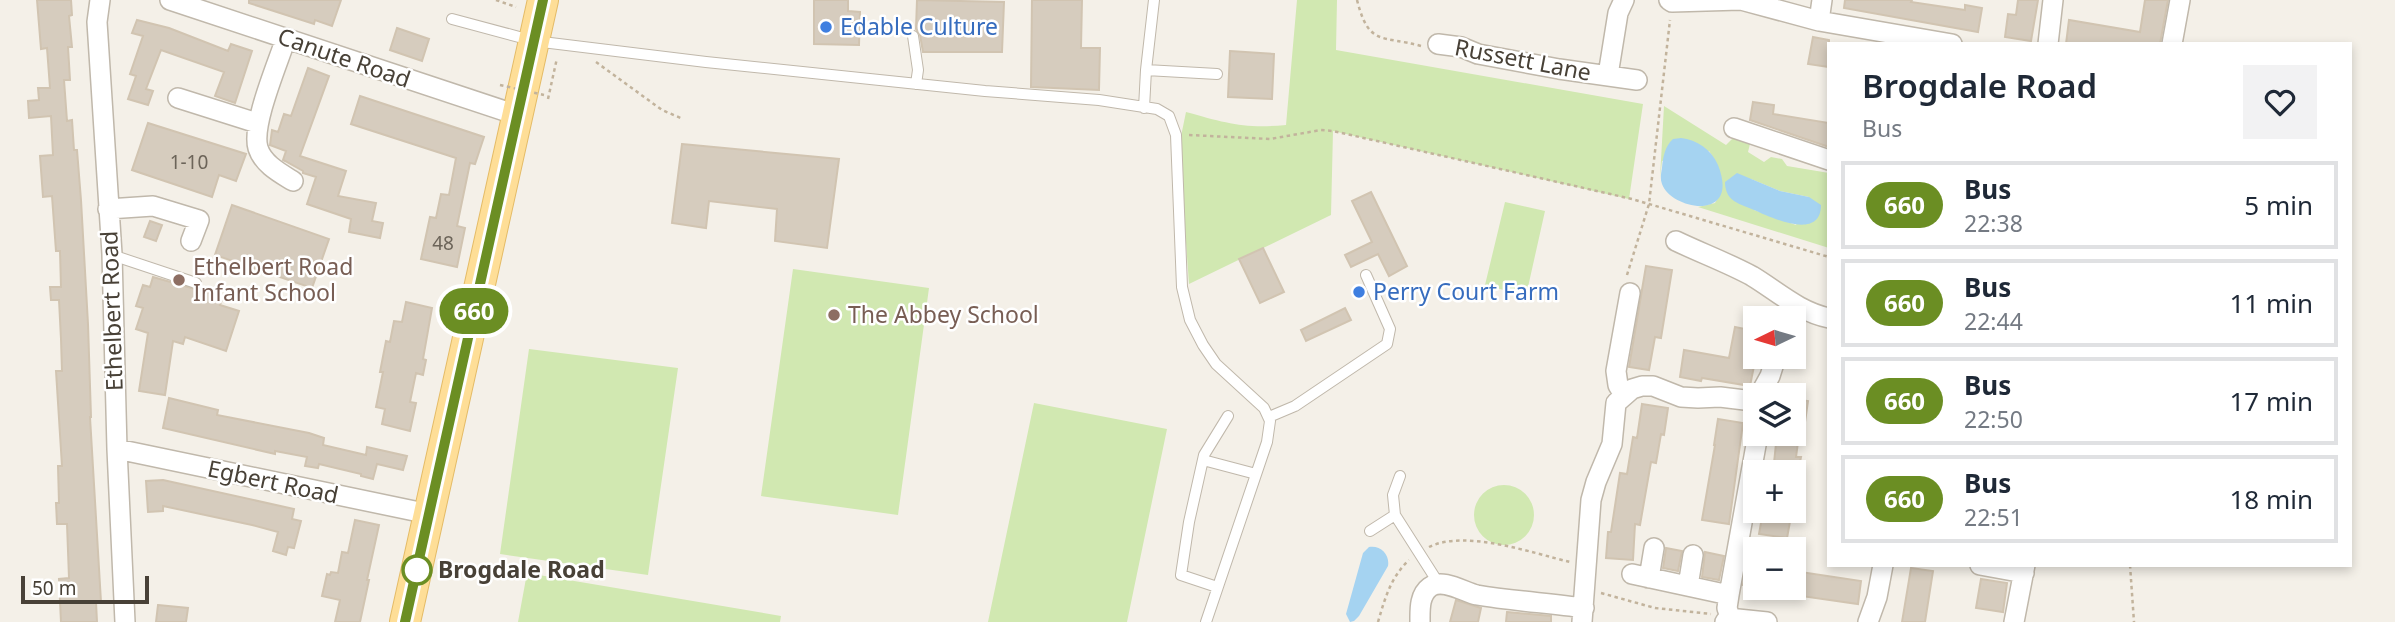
<!DOCTYPE html>
<meta charset="utf-8">
<style>
body{margin:0;font-family:"Noto Sans",sans-serif;background:#f2f2f3;color:#1f2937;height:100vh;display:flex;flex-direction:column;font-size:26px;white-space:nowrap}
*{box-sizing:border-box;margin:0}
p{font-size:23px;color:#747a83}
.icon{flex:none;width:38px;height:38px;fill:none;stroke:currentColor;stroke-width:2;stroke-linecap:round;stroke-linejoin:round}
.map{position:relative;flex:1;overflow:hidden}
.drawer{position:absolute;left:1827px;top:42px;width:525px;height:525px;display:flex;flex-direction:column;background:#fff;border-radius:0px;box-shadow:0 4px 10px #0003}
.drawer>*{flex:none}
.badge{padding:0 14px;border-radius:23px;font-size:24px;line-height:46px}
.needle{width:46px;rotate:265deg}
.controls{position:absolute;left:1743px;top:306px;display:grid;gap:14px}
.controls a{display:grid;place-items:center;width:63px;height:63px;border-radius:0px;background:#fff;box-shadow:0 4px 10px #0003;font-size:35px}
.scale{position:absolute;left:21px;bottom:18px;width:128px;box-sizing:border-box;padding-left:7px;border:4px solid #484137;border-top:0;font-size:19px;line-height:24px;white-space:nowrap;color:#484137;-webkit-text-stroke:5px #fff;paint-order:stroke}
.map>.badge{position:absolute;translate:-50% -50%;box-shadow:0 0 0 4px #fff}
.round{display:grid;place-items:center;flex:none;width:74px;height:74px;border-radius:0px;background:#f2f2f3}
.head{display:flex;align-items:center;justify-content:space-between;height:119px;padding:0 35px}
h1{font-size:33px;font-weight:600;line-height:52px}
ul{padding:0;list-style:none}
li{display:flex;align-items:center;gap:21px;height:88px;margin:0 14px 10px;padding:0 21px;border:4px solid #e0e1e3;border-radius:0px}
li div{flex:1}
li b{display:block;font-size:26px}
li em{font-style:normal}
li .badge{min-width:77px;font-weight:700;text-align:center}
.map>svg:first-child{display:block}
.green{fill:#d1e8b1;fill-rule:evenodd}
.water{fill:#a5d3f1}
.building{fill:#d6ccbe;stroke:#d1c4b1;stroke-width:2}
.lines{fill:none;stroke-linecap:round;stroke-linejoin:round}
.lane-casing{stroke:#c0b8ab;stroke-width:12}
.street-casing{stroke:#c0b8ab;stroke-width:22}
.primary-casing{stroke:#e4bb66;stroke-width:32}
.path{stroke:#c2b39c;stroke-width:2.5;stroke-dasharray:3.5 3.5;stroke-linecap:butt}
.lane{stroke:#fff;stroke-width:10}
.street{stroke:#fff;stroke-width:19}
.primary{stroke:#fede97;stroke-width:30}
.path-bridge{stroke:#c2b39c;stroke-width:2.5;stroke-dasharray:3.5 3.5;stroke-linecap:butt}
.line-casing{stroke:#fff;stroke-width:16}
.line{stroke:#6b8e23;stroke-width:10}
.shop-dot{fill:#3f7fe0;stroke:#fff;stroke-width:2.5}
.education-dot{fill:#8d6e63;stroke:#fff;stroke-width:2.5}
.stop-dot{fill:#fff;stroke:#6b8e23;stroke-width:3.5}
.labels{text-anchor:middle;stroke-width:5;stroke-linejoin:round;paint-order:stroke}
.number-label{font-size:19px;fill:#6c6459}
.shop-label{font-size:23px;fill:#366cbe;stroke:#fff;text-anchor:start}
.street-label{font-size:23px;fill:#484137;stroke:#fff}
.education-label{font-size:23px;fill:#785e54;stroke:#fff;text-anchor:start}
.stop-label{font-size:23px;font-weight:bold;fill:#484137;stroke:#fff;text-anchor:start}
</style>
<div class="map">
<svg width="2395" height="622" viewBox="0 0 2395 622">
<rect width="100%" height="100%" fill="#f4f0e8"/>
<path class="green" d="M1297,0H1337L1336,50L1643,104L1629,199L1333,131L1331,215L1189,284L1179,146L1186,112C1226,123 1244,129 1286,125Z
M1664,106L1726,145L1734,137L1750,144L1748,152L1764,162L1771,157L1782,159L1787,166L1829,173V248L1698,207L1715,203C1726,188 1720,166 1709,151L1662,161L1660,178ZM1751,179L1780,191L1809,197L1796,225L1754,210Z
M1505,202L1545,211L1526,296L1485,285Z
M793,269L929,288L898,515L761,496Z
M529,349L678,368L648,575L500,554Z
M1034,403L1167,429L1127,622H988Z
M1474 515a30 30 0 1 1 60 0a30 30 0 1 1-60 0Z
M527,573L781,616L780,622H518Z"/>
<path class="water" d="M1681,138C1697,140 1711,149 1718,165C1741,223 1671,210 1662,184C1660,179 1661,174 1662,168C1663,157 1665,146 1673,139Z
M1737,173L1780,191L1809,197L1821,205C1821,241 1772,218 1754,210C1748,207 1740,205 1734,201C1727,196 1725,189 1725,182Z
M1369,547C1381,545 1390,555 1388,566L1359,616L1354,621L1350,622L1346,614L1363,553Z"/>
<path class="building" d="M37,0H71L72,15L69,16L72,47H68L70,80H64L67,121L72,120L74,150H77L81,200L88,324L91,417H90L101,602H96L97,622H61L59,579L69,578L67,524H57L56,503H59L58,466H62L56,371H62L61,339L59,300H51L50,287H61L60,251H56L52,196L43,197L40,156L53,155L51,116L29,118L28,101L39,100L38,88H50L47,48L41,49Z
M249,0H341L332,26L315,20L314,24L249,3Z
M814,0H848V11L860,12L859,45L814,44Z
M917,0L1004,2L1002,52H923L920,35L916,29Z
M1032,0H1082L1081,48H1100L1099,90L1031,87Z
M1845,0H1912L1911,2L1965,10V5L1982,8L1978,32L1844,8Z
M2018,0H2038L2031,41L2005,37L2008,14L2016,15Z
M2145,0H2168L2160,44H2066L2069,20L2140,32Z
M137,20L169,28L228,51L231,44L252,51L235,103L215,96L224,72L161,50L146,89L153,91L148,105L128,99L136,76L130,74L143,36L132,33Z
M397,28L429,39L422,61L390,50Z
M1813,37L1829,40V67L1808,64Z
M1230,51L1274,54L1272,99L1228,97Z
M308,68L329,76L300,156L346,171L338,196L376,203L372,221L383,223L380,238L349,232L351,219L307,204L316,177L303,173V171L285,161L283,160L286,151L270,145L272,130L278,132L284,114L291,116Z
M360,96L484,137L475,164L470,163L457,226L465,228L457,267L421,259L430,217L436,218L441,194L449,195L456,158L351,124Z
M1753,102L1774,105L1773,114L1829,123V147L1750,120Z
M148,123L246,154L236,181L219,175L212,197L132,170Z
M682,144L839,159L827,248L775,241L777,209L709,201L706,228L672,223Z
M1371,192L1407,266L1389,276L1378,254L1351,267L1345,255L1372,242L1352,201Z
M232,205L329,239L312,288L215,255Z
M150,221L162,225L156,241L144,237Z
M1263,248L1284,292L1260,303L1239,259Z
M1646,266L1672,270L1661,338L1655,337L1649,370L1629,367Z
M153,277L223,297L220,305L239,311L226,351L185,337L183,344L173,341L165,395L139,391L148,333L136,329L143,308L136,306L143,285L150,287Z
M406,302L432,308L423,359L426,360L423,375L416,373L410,402L416,403L410,431L382,424L385,409L376,407L383,372H380L386,341L390,342L394,321L402,322Z
M1345,308L1351,320L1306,341L1301,330Z
M1735,327L1755,331V361L1750,386L1702,378L1701,381L1680,377L1684,350L1729,358Z
M169,398L218,410L217,415L309,433L324,438L323,445L366,455L367,447L407,456L403,470L377,464L373,479L361,476V474L319,464L318,468L305,466L307,457L275,451V454L163,428Z
M1794,399L1808,401L1802,443L1798,442L1796,457H1801L1798,472H1776L1778,464L1774,463L1777,434H1794Z
M1642,404L1668,408L1664,435L1661,434L1656,463L1651,462L1640,525L1635,524L1633,560L1606,558L1608,532H1611L1620,473L1627,474L1633,437L1637,438Z
M1718,419L1743,423L1729,524L1702,520L1715,445H1714Z
M163,480L294,509L292,519L301,521L294,548L288,547L286,555L273,551L278,532L252,525L163,506V511L148,512L146,481Z
M1763,512L1791,516L1787,538L1759,534Z
M355,520L379,525L367,580H369L360,622H335L340,600L322,596L327,574L330,575L331,572L338,573L342,552L348,553Z
M1666,548L1682,551L1678,571L1663,568Z
M1705,552L1724,556L1719,580L1702,577Z
M1747,565L1755,566V587L1743,585Z
M1911,568L1933,571L1925,622H1902Z
M1794,571L1861,581L1858,604L1794,595Z
M1981,579L2007,583L2003,612L1976,608Z
M1456,600L1481,608L1478,622H1450Z
M158,605L188,608L186,622H156Z
M1507,612L1551,616V622H1506Z"/>
<g class="lines">
<g class="lane-casing">
<path id="lane" d="M452,19L534,41L706,62L985,91L1099,100L1157,109L1169,116L1176,135L1182,287L1190,320L1203,345L1216,364L1264,408L1270,421L1267,442L1206,622
M913,36L918,70L916,84
M1146,70L1217,74
M1144,108L1146,70L1154,0
M112,255L196,283
M1269,417L1295,406L1387,344L1390,329L1366,275
M1203,460L1256,474
M1400,476L1393,495L1395,515L1439,584
M1370,531L1395,515
M1217,587L1181,575L1189,522L1204,455L1228,416"/>
</g>
<g class="street-casing">
<path id="street" d="M100,0L97,22L112,254L117,449L125,622
M170,0L517,115
M1669,0L1672,2L1740,0
M1741,0L1819,21
M1822,0L1819,21L1952,44
M286,38C278,63 251,125 258,148C263,164 280,173 293,181
M1438,44L1461,47L1478,54L1559,69L1637,80
M2048,44L2053,0
M2172,44L2180,0
M1608,75L1618,13L1624,0
M178,98L257,123
M1734,128L1829,160
M108,209L153,206L199,220L191,241
M1676,241C1701,253 1728,263 1752,276C1777,291 1799,312 1829,318
M1624,395L1618,385L1616,371L1630,293
M1759,396L1770,376L1776,357
M117,449L429,514
M1980,565L2024,573
M1632,574L1729,595
M1649,578L1654,548
M1688,586L1693,555
M1730,617L1727,608L1729,595L1758,434
M1420,622C1420,610 1419,595 1430,587C1443,578 1464,592 1477,595C1512,601 1549,603 1584,608
M1582,622L1591,500L1596,482L1612,444L1616,403L1632,389L1642,386H1653L1681,397L1698,398L1720,397L1753,401
M1725,622L1728,618L1767,622
M1868,622L1877,597L1883,565
M2014,622L2025,565"/>
</g>
<g class="primary-casing">
<path id="primary" d="M405,622L543,0"/>
</g>
<path class="path" d="M496,0L516,7
M1357,0C1369,47 1382,35 1421,46
M596,62L662,110L683,119
M548,99L557,58
M1189,135L1270,139L1321,130L1333,131L1632,199L1829,257
M1627,275L1649,204L1670,20
M1429,547C1465,529 1532,553 1570,562
M2130,565L2134,622
M1601,593L1655,608L1711,614
M1378,622C1385,598 1391,577 1409,560"/>
<use href="#lane" class="lane"/>
<use href="#street" class="street"/>
<use href="#primary" class="primary"/>
<path class="path-bridge" d="M500,85L544,95"/>
</g>
<g class="lines">
<g class="line-casing">
<path id="line" d="M405,622L543,0"/>
</g>
<use href="#line" class="line"/>
</g>
<g class="shop-dot">
<circle cx="826" cy="27" r="7"/>
<circle cx="1359" cy="292" r="7"/>
</g>
<g class="education-dot">
<circle cx="179" cy="280" r="7"/>
<circle cx="834" cy="315" r="7"/>
</g>
<circle class="stop-dot" cx="417" cy="570" r="14"/>
<g class="labels">
<g class="number-label">
<text x="189" y="169">1-10</text>
<text x="443" y="250">48</text>
</g>
<g class="shop-label">
<text x="840" y="35">Edable Culture</text>
<text x="1373" y="300">Perry Court Farm</text>
</g>
<g class="street-label">
<text transform="translate(344 58) rotate(19)" y="8">Canute Road</text>
<text transform="translate(1523 60) rotate(11)" y="8">Russett Lane</text>
<text transform="translate(112 311) rotate(-92)" y="8">Ethelbert Road</text>
<text transform="translate(273 482) rotate(12)" y="8">Egbert Road</text>
</g>
<g class="education-label">
<text x="193" y="275">Ethelbert Road<tspan x="193" dy="26">Infant School</tspan></text>
<text x="848" y="323">The Abbey School</text>
</g>
<g class="stop-label">
<text x="438" y="578">Brogdale Road</text>
</g>
</g>
</svg>
<div class="controls">
<a><svg class="needle" viewBox="-14 -14 28 28"><path d="M0-13l5 13h-10z" fill="#e53935"/><path d="M0 13l5-13h-10z" fill="#747a83"/></svg></a>
<a><svg class="icon" aria-label="layers" viewBox="0 0 24 24"><path d="M12 4l9 5-9 5-9-5zM3 14l9 5 9-5"/></svg></a>
<a>+</a>
<a>−</a>
</div>
<div class="scale">50 m</div>
<b class="badge" style="left:474px;top:311px;background:#6b8e23;color:#fff">660</b>
<section class="drawer">
<div class="head"><div><h1>Brogdale Road</h1><p>Bus</p></div><a class="round"><svg class="icon" aria-label="heart" viewBox="0 0 24 24"><path d="M12 20l-8-8c-3-5 5-10 8-4 3-6 11-1 8 4z"/></svg></a></div>
<ul>
<li><span class="badge" style="background:#6b8e23;color:#fff">660</span><div><b>Bus</b><p>22:38</p></div><em>5 min</em></li>
<li><span class="badge" style="background:#6b8e23;color:#fff">660</span><div><b>Bus</b><p>22:44</p></div><em>11 min</em></li>
<li><span class="badge" style="background:#6b8e23;color:#fff">660</span><div><b>Bus</b><p>22:50</p></div><em>17 min</em></li>
<li><span class="badge" style="background:#6b8e23;color:#fff">660</span><div><b>Bus</b><p>22:51</p></div><em>18 min</em></li>
</ul>
</section>
</div>
